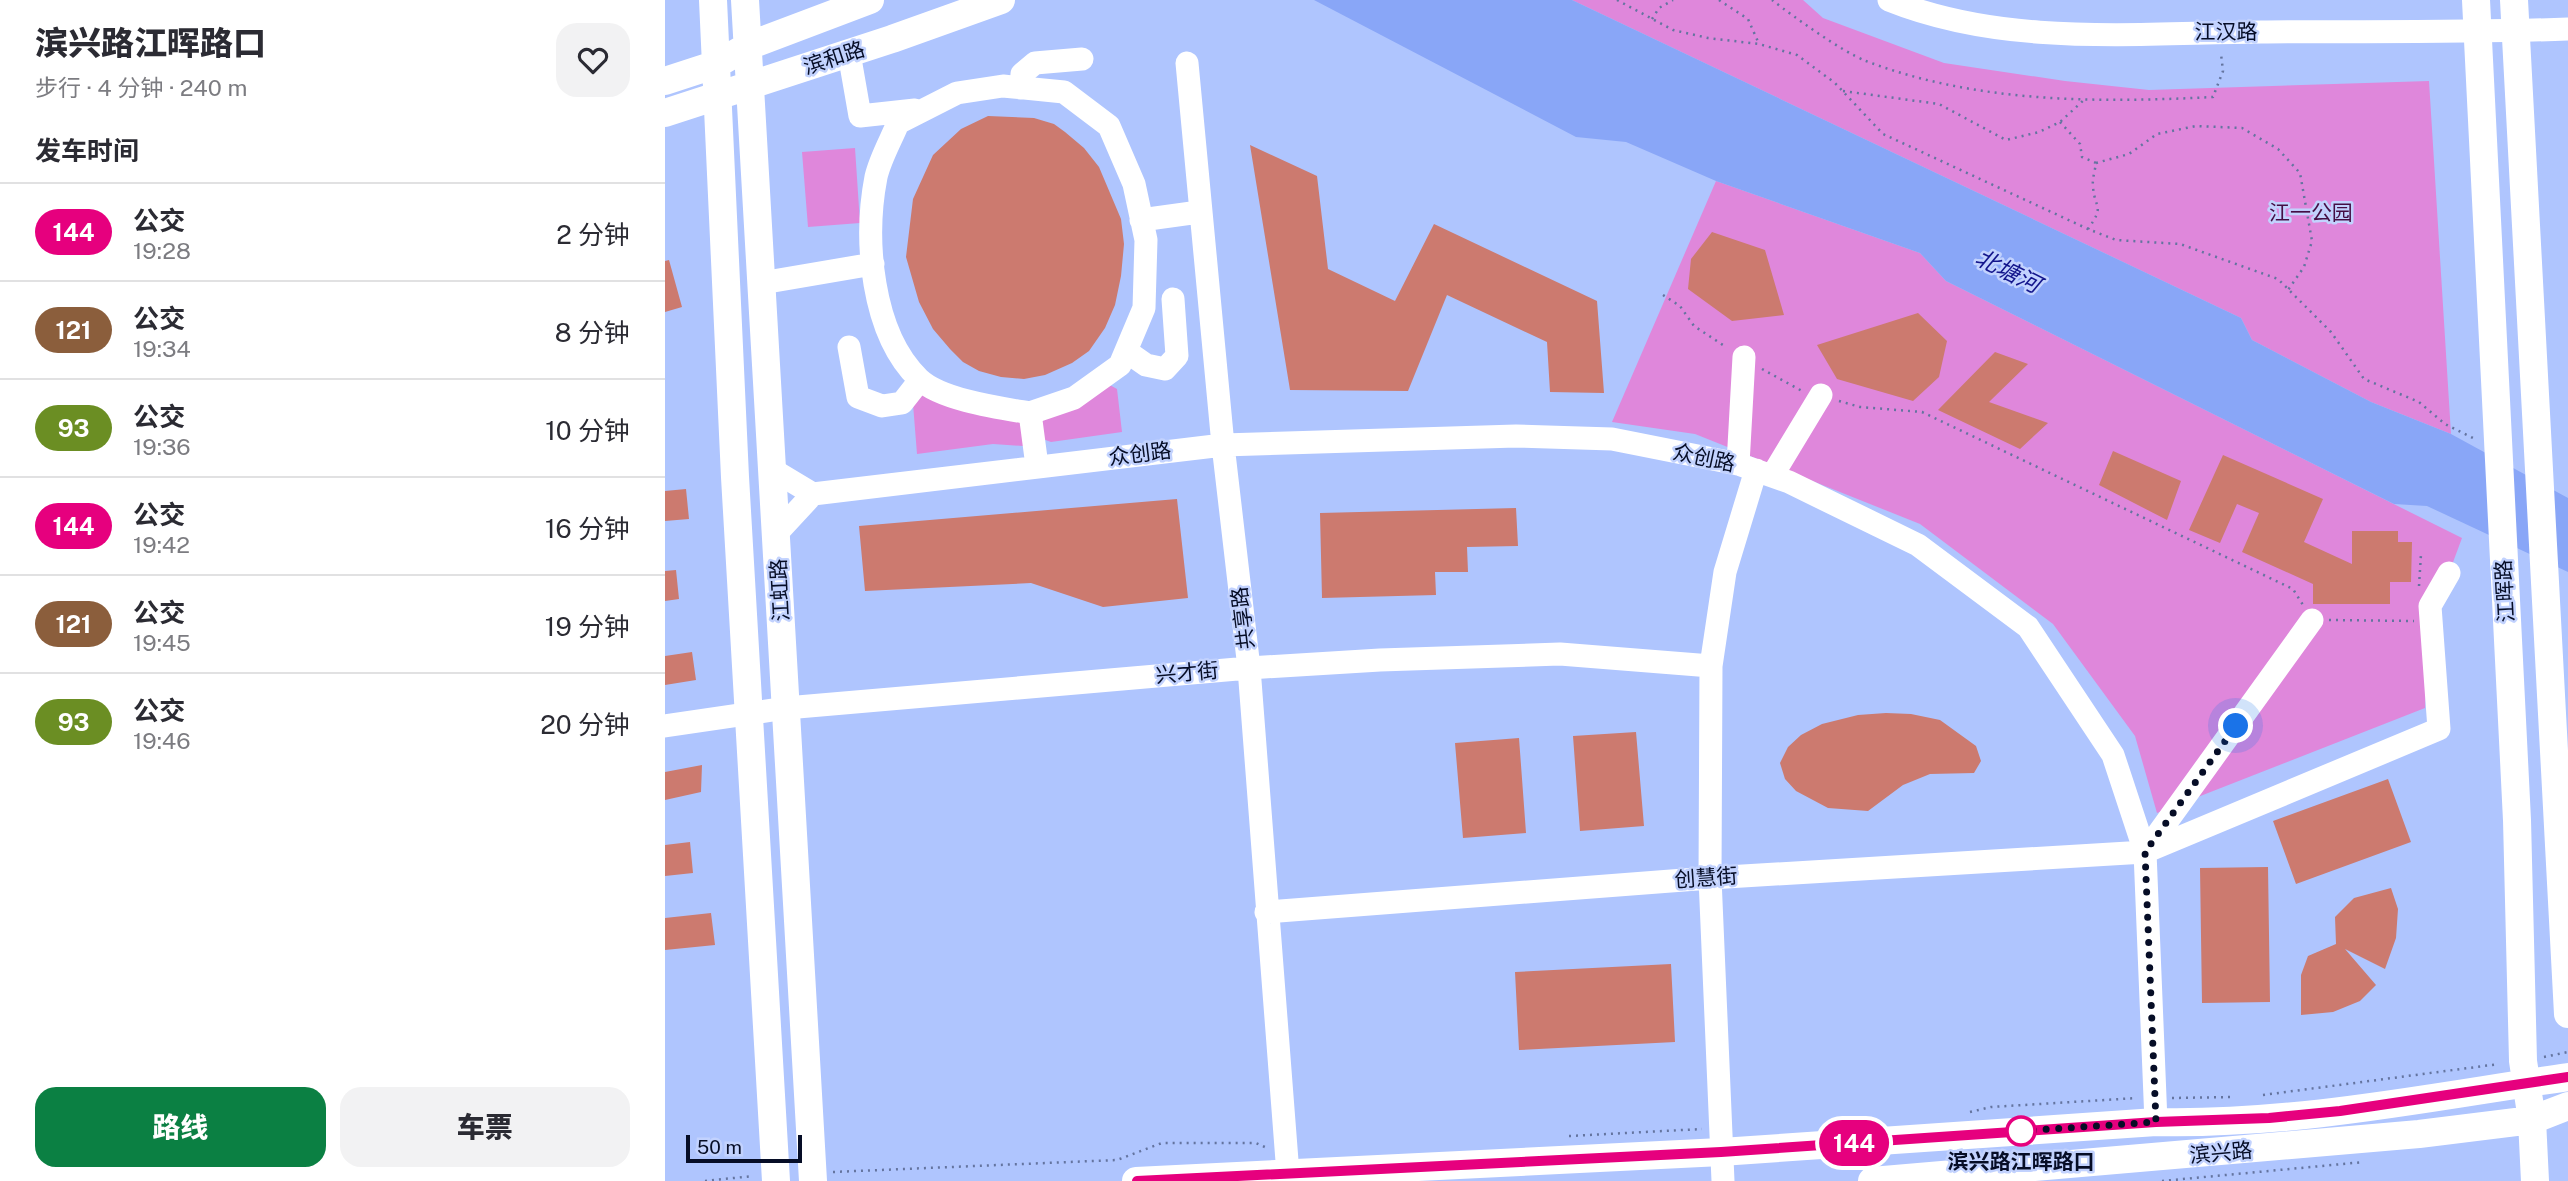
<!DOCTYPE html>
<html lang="zh">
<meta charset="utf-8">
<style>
body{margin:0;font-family:"Public Sans","Noto Sans SC",sans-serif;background:#f2f2f3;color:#2b2b33;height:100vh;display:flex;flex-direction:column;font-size:26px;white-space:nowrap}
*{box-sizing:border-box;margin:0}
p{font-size:23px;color:#7c7c81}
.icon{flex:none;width:38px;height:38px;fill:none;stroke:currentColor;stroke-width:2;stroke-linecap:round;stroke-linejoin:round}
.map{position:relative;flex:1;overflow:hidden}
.side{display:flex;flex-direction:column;background:#fff;width:665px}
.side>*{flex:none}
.badge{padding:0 14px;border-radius:23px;font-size:24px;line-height:46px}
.scale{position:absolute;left:21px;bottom:18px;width:116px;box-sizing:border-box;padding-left:7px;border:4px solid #060d26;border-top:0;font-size:19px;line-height:24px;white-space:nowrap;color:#060d26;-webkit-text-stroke:5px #c2d2fe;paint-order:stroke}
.you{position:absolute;width:35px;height:35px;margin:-18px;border:5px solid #fff;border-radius:50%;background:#1a73e8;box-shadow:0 0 0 10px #1a73e833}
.map>.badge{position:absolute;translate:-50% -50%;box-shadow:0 0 0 4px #fff}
h2{padding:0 35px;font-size:26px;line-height:63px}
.round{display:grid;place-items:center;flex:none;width:74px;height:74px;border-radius:21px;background:#f2f2f3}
.overview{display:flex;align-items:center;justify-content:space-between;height:119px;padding:0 35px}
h1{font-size:33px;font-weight:800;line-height:52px}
.action{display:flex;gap:14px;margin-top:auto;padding:14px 35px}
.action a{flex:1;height:80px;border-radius:21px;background:#0b8043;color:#fff;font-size:28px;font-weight:800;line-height:80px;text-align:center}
.action a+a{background:#f2f2f3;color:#2b2b33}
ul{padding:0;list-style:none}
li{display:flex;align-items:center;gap:21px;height:98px;padding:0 35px;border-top:2px solid #e1e1e2}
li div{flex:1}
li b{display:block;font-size:26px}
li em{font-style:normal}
li .badge{min-width:77px;font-weight:700;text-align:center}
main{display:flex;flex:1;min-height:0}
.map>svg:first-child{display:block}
.green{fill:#df87db}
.water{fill:#89a6f7}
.building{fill:#cc7a6f}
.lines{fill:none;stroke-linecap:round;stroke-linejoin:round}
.path{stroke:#64749f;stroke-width:2.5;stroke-dasharray:2 5;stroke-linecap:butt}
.minor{stroke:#fff;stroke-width:23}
.major{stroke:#fff;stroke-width:28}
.line-casing{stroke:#fff;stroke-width:16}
.line{stroke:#e6007e;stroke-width:10}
.walk{stroke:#060d26;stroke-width:7;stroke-dasharray:0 12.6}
.stop-dot{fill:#fff;stroke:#e6007e;stroke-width:3.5}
.labels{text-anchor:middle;stroke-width:5;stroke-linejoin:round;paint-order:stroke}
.street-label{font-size:21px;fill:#060d26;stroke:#c2d2fe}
.park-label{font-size:21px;fill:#450d44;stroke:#c2d2fe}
.stop-label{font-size:21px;font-weight:bold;fill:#060d26;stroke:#c2d2fe}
.water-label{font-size:23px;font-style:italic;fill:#13158c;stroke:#c2d2fe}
</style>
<main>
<section class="side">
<div class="overview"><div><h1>滨兴路江晖路口</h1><p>步行 · 4 分钟 · 240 m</p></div><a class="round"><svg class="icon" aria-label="heart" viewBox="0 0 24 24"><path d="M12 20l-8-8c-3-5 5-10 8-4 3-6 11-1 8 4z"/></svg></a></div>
<h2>发车时间</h2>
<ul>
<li><span class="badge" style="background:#e6007e;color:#fff">144</span><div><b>公交</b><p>19:28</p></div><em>2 分钟</em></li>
<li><span class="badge" style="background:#8b5e3c;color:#fff">121</span><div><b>公交</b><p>19:34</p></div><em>8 分钟</em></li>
<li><span class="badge" style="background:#6b8e23;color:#fff">93</span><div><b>公交</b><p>19:36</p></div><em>10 分钟</em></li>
<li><span class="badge" style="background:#e6007e;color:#fff">144</span><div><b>公交</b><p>19:42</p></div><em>16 分钟</em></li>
<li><span class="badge" style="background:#8b5e3c;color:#fff">121</span><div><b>公交</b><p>19:45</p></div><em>19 分钟</em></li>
<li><span class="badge" style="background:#6b8e23;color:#fff">93</span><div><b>公交</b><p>19:46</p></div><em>20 分钟</em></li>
</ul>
<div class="action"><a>路线</a><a>车票</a></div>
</section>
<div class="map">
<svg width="1903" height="1181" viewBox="0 0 1903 1181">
<rect width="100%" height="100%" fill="#afc5fe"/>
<path class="green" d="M907,0H1138L1158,18L1279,63L1400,81L1484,90L1764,81L1786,434L1706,402L1587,340L1576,318Z
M190,148L195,223L143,227L137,152Z
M1051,181L1255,253L1281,281L1797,538L1784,573L1765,606L1760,708L1492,813L1470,736L1388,624L1255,524L1030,434L947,422Z
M443,384L452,389L457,432L386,442L375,438V419Z
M257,391L361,421L363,440L358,446L328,444L252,454L248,404Z"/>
<path class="water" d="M649,0H907L1576,318L1587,340L1706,402L1786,434L1903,498V572L1762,506L1729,504L1281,281L1255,253L1051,181L961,142L911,137Z"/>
<path class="building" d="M323,116L369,118L389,124L400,132L419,148L434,167L456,219L459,244L456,276L450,305L440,328L424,351L407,363L380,375L359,379L336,377L314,371L298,362L285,349L268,329L254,302L241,257L248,199L268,155L296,129Z
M585,145L652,176L663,269L730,301L769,224L932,301L939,393L885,392L882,342L782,295L743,391L625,390Z
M1047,232L1100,250L1119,315L1067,321L1023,289L1026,259Z
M4,260L17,307L0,312V261Z
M1253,313L1282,341L1274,377L1248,401L1172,379L1152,345Z
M1330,352L1363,364L1324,402L1383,423L1355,449L1273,410Z
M1448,451L1516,481L1502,520L1434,485Z
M1558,455L1658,499L1639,542L1687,564V531H1733V542H1747L1746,582H1725V604H1648V584L1577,552L1594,513L1572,504L1555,543L1524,530Z
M21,489L24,519L0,521V491Z
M512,499L523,598L438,607L366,583L200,591L194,526Z
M851,508L853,546L802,547L803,572H770L771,595L657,598L655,513Z
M11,570L14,599L0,601V571Z
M27,652L31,680L0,685V656Z
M1221,713L1246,714L1275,720L1311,746L1316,761L1309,773L1265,774L1238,785L1203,811L1163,808L1131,791L1120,779L1115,763L1123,747L1136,735L1157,724L1193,715Z
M971,732L979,826L915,831L908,736Z
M854,738L861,833L798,838L790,743Z
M37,765L36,792L0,800V772Z
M1723,779L1746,842L1631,884L1608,821Z
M25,842L28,873L0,876V845Z
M1603,867L1605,1002L1537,1003L1535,868Z
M1726,888L1733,909L1731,938L1720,969L1680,949L1711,985L1695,1001L1668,1012L1636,1015V975L1643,956L1671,944L1670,917L1689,898Z
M46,913L50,945L0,950V918Z
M1006,964L1010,1042L854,1050L850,972Z"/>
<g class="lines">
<path class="path" d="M952,0L1008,30L1043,38L1094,44L1132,55L1170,83L1218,134L1423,229L1451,240L1515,244L1613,279L1666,332L1699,379L1754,402L1780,424L1812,440
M1054,0L1083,19L1094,44
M1107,0C1129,17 1176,51 1201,61C1311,103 1432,103 1548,97L1558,71L1556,54
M987,19L994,8L1008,0
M1178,91L1274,104L1341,140L1374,132L1395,122L1421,98
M1395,122L1415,144L1417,157L1431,163C1430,171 1427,179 1428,187C1430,210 1440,205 1423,229
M1431,163L1464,154L1492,134L1531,126L1577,128L1613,149L1635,173L1647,241L1639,267L1623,290
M998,295L1015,306L1029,326L1061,347
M1097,369L1137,391
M1174,401L1195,407L1257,412L1628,589L1638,605
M1754,586L1756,554
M1664,620L1749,621
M1879,1057L1903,1052
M1598,1095L1834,1064
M1507,1098L1567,1097
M1305,1112L1326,1107L1472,1098
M904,1136L1037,1129
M168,1172L452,1160L497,1143H591L602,1148
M40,1181L88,1176
M1497,1181L1699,1162"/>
<path class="minor" d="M1224,0C1341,47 1472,33 1596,32C1698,31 1801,33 1903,29
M184,53L195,116L250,110
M522,63L558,445L584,668L623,1174
M356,88L357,74L370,63L417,59
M476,220L534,212
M97,283L208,264
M184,347L193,397L217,406L237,403L255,380
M461,351L481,365L500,369L512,356L508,299
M365,413C335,408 276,400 254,379C206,333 199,239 211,177C215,159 226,140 233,123L292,93L338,86L399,92L444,126L469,184L481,240L479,308L455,365L409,398L365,413L372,466
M1073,464L1079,357
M108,470L148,494L558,445L851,436L947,439L1073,464L1124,482L1253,545L1363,627L1448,755L1480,852L1491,1122
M1107,476L1156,395
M111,534L148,494
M0,726L121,708L584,668L715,660L895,654L1046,666
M1480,852L1647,620
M601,912L1045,878L1480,852L1774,729L1765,606L1784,573
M1058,1181L1045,878L1046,666L1060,572L1091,470"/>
<path class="major" d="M48,0L70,477L111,1181
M80,0L148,1181
M1811,0L1852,820L1858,1061L1867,1120L1870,1181
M1849,0L1903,1014
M0,81L52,64L83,46L205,0
M0,113L227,39L336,0
M471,1181L1056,1152L1491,1122C1630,1125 1766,1097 1903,1077
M1207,1181L1754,1134L1867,1120L1903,1106"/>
</g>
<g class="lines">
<g class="line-casing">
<path id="line" d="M472,1181L1056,1152L1491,1122L1604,1118L1675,1111L1903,1077"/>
</g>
<use href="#line" class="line"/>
<path class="walk" d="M1356,1131L1491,1122L1480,852L1571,726"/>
</g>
<circle class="stop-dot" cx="1356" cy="1131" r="14"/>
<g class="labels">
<g class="street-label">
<text x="1561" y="39">江汉路</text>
<text transform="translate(169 58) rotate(-18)" y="7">滨和路</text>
<text transform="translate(475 454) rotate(-7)" y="7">众创路</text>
<text transform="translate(1039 458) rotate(12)" y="7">众创路</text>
<text transform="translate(115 590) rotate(-93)" y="7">江虹路</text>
<text transform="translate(1840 591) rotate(-93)" y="7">江晖路</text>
<text transform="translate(578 618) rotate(-97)" y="7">共享路</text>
<text transform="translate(522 673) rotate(-5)" y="7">兴才街</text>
<text transform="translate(1041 878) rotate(-4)" y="7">创慧街</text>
<text transform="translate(1556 1153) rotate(-5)" y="7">滨兴路</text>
</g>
<g class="park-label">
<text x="1646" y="220">江一公园</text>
</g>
<g class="stop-label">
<text x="1356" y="1169">滨兴路江晖路口</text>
</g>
<g class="water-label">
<text transform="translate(1343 271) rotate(26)" y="8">北塘河</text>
</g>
</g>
</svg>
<div class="scale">50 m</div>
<div class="you" style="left:1571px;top:726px"></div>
<b class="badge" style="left:1189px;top:1143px;background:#e6007e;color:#fff">144</b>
</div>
</main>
